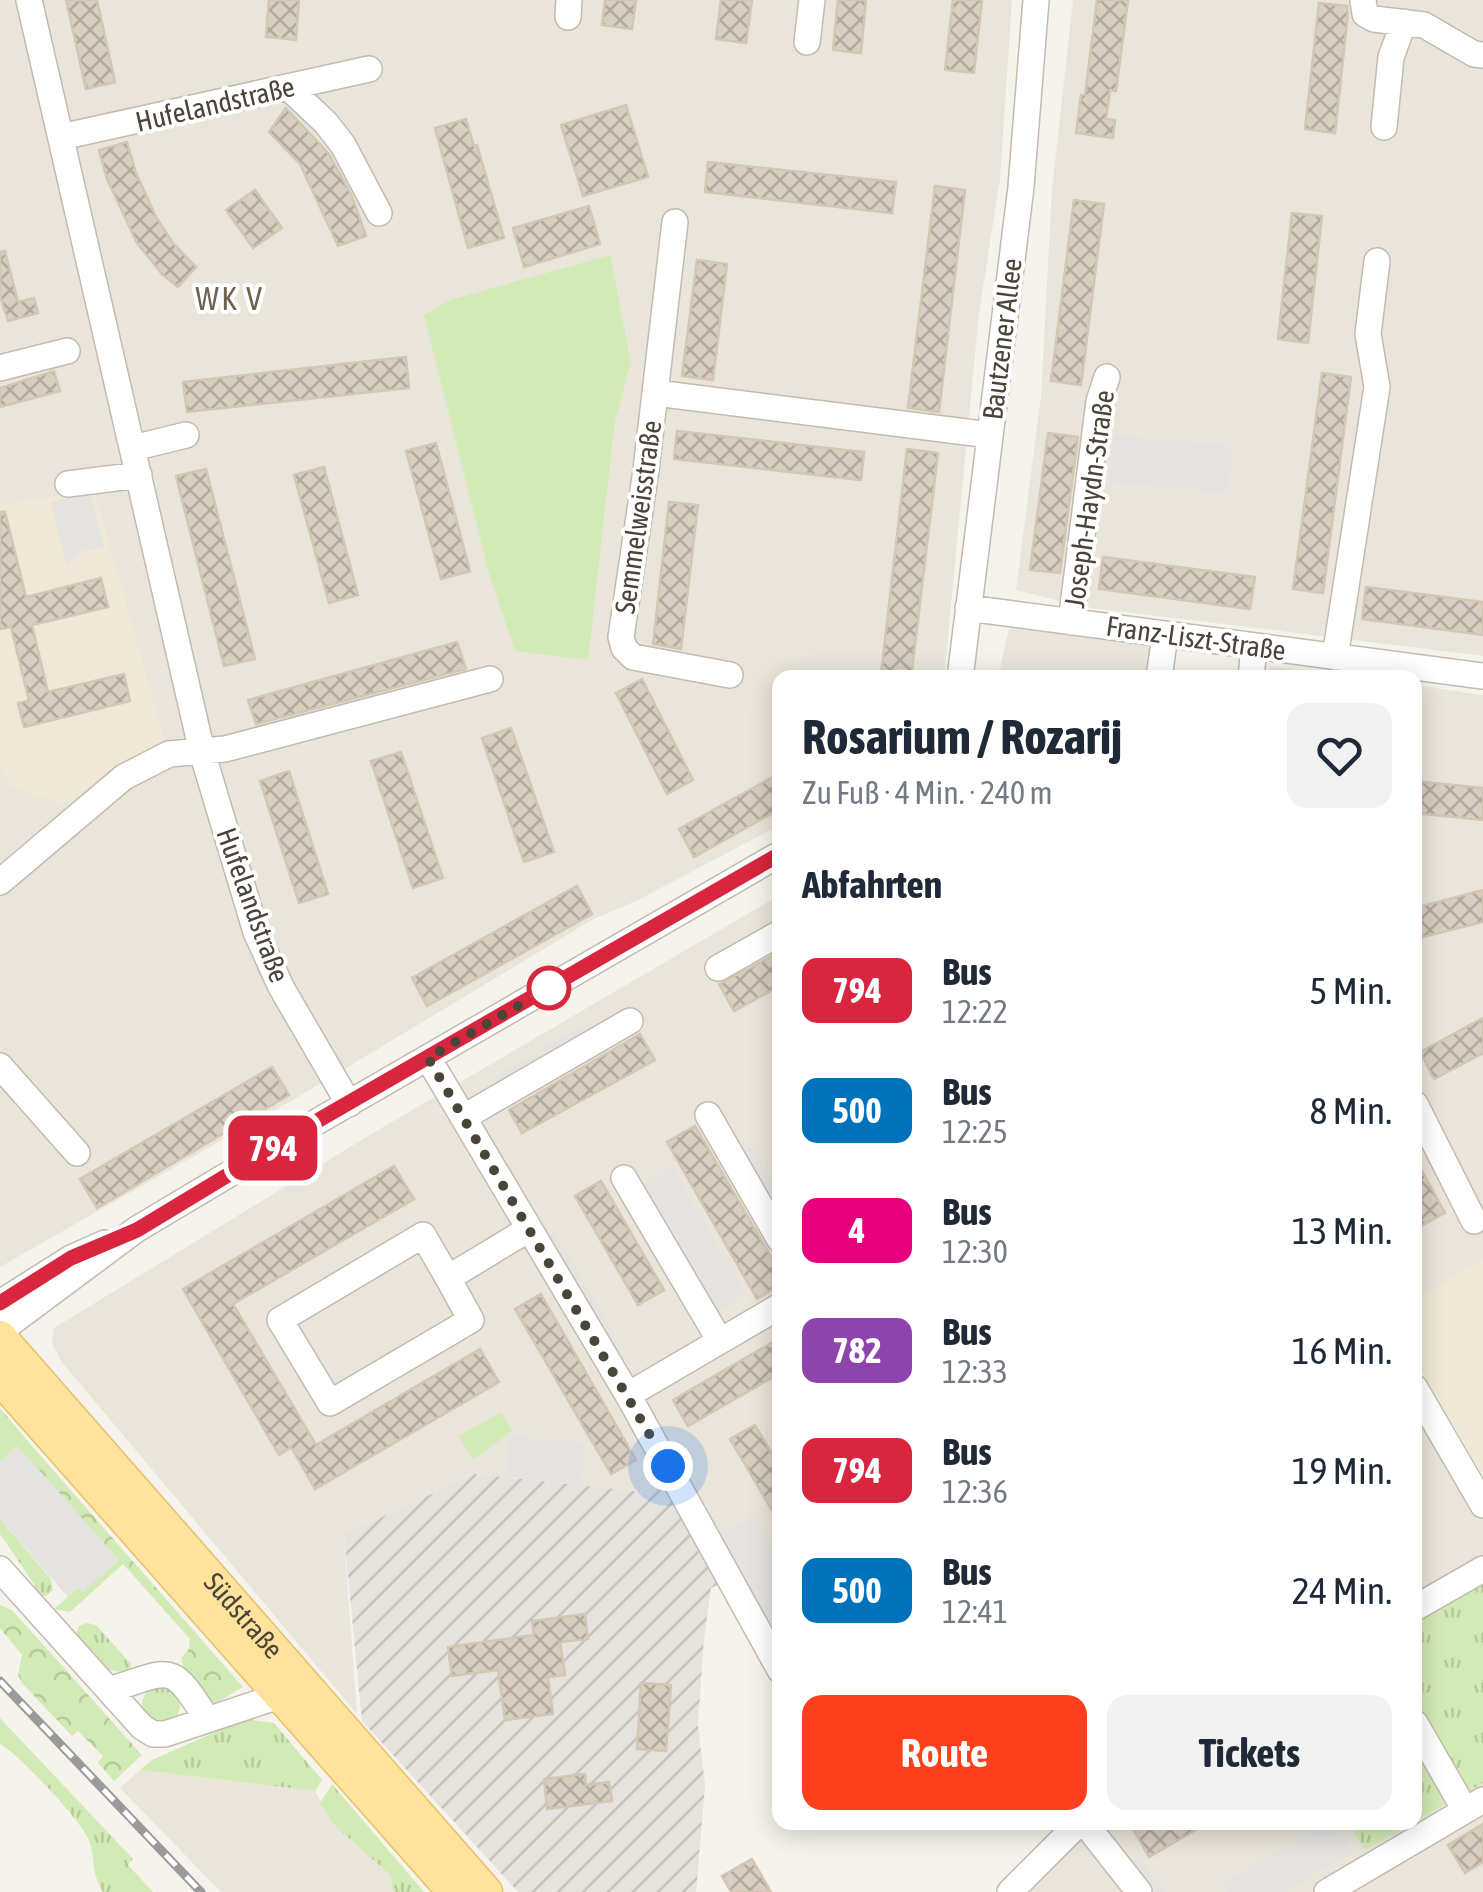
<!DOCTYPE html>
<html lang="de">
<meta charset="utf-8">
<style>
body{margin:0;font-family:"Asap Condensed",sans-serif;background:#f2f2f3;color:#1f2937;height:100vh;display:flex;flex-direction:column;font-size:38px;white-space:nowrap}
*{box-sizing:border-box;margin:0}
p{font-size:32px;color:#747a83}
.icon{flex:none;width:55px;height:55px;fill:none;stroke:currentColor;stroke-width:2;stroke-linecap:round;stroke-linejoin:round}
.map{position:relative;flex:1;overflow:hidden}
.side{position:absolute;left:772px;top:670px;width:650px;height:1160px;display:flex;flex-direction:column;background:#fff;border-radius:20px;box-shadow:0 5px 25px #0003}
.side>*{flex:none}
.badge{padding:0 20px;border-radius:15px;font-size:35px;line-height:65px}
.you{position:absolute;width:50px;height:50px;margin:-25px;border:8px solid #fff;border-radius:50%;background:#1a73e8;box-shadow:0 0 0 15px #1a73e833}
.map>.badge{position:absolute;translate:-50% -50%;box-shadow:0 0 0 5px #fff}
h2{padding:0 30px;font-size:38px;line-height:90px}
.round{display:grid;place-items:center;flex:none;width:105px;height:105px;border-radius:20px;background:#f2f2f3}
.head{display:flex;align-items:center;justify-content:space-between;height:170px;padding:0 30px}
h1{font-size:48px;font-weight:700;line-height:75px}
.cta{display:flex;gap:20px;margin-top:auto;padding:20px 30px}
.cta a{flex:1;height:115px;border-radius:20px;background:#fc3f1d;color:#fff;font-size:40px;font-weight:700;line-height:115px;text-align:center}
.cta a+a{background:#f2f2f3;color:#1f2937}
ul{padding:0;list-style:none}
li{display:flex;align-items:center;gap:30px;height:120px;padding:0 30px}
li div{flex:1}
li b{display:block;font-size:38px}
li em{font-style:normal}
li .badge{min-width:110px;font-weight:700;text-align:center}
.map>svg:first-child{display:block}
.residential{fill:#eae5da}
.industrial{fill:url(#industrial-furrows)}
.education{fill:#efe8d6}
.grass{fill:url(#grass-tufts)}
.forest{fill:url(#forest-crowns)}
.green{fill:#d2eab5}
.parking{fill:#e5e3e0}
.building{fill:url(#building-cross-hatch);stroke:#d3c7b4;stroke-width:2.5}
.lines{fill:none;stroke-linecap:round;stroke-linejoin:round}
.minor-casing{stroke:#c2bbae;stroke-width:28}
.major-casing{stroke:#e6c16a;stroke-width:35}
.minor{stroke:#fff;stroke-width:25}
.major{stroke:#ffe39c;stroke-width:32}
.rail-casing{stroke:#9a9a9a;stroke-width:9}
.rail{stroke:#fff;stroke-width:5;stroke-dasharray:15;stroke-linecap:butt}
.line-casing{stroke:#fff;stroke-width:22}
.line{stroke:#d7263d;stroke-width:15}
.walk{stroke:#4b4439;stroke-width:10;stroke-dasharray:0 18}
.stop-dot{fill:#fff;stroke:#d7263d;stroke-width:5}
.labels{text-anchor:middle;stroke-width:8;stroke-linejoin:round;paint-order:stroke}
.street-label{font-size:28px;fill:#4b4439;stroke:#fff}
.quarter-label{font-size:32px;letter-spacing:2.5px;fill:#6e6250;stroke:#fff}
</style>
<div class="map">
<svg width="1483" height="1892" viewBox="0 0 1483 1892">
<defs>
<pattern id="industrial-furrows" width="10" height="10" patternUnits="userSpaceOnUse" patternTransform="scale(2.5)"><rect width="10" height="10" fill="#e6e2dd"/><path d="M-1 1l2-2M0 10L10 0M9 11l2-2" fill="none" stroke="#c7c3be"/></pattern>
<pattern id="grass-tufts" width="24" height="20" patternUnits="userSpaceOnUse" patternTransform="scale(2.5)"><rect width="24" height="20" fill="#d2eab5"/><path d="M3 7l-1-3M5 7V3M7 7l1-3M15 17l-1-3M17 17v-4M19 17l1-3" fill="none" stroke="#b6ca9c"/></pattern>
<pattern id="forest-crowns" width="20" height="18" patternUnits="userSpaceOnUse" patternTransform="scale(2.5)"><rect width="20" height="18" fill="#d2eab5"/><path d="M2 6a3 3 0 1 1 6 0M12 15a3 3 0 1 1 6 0" fill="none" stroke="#b6ca9c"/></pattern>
<pattern id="building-cross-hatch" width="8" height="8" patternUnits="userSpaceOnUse" patternTransform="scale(2.5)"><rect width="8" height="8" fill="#d8cfc1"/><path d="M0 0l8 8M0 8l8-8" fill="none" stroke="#b1aa9e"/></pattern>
</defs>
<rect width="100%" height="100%" fill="#f6f3ec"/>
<path class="residential" d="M0,0H1012L1000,179L979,313L944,677L780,678V825L638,900L592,920L303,1094L0,1267Z
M1073,0H1483V656L1084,607L1016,590L1041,396L1052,189Z
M1009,628L1150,644L1147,677L998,678Z
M1270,666L1356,677H1268Z
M1415,685L1483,695V1475L1415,1360Z
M780,895V1644L772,1647L643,1492L474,1474L344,1536L357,1714L61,1361L52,1343L54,1328L373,1133Z
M1415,1388L1483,1505V1892H1023L1074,1823L1415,1822Z
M140,1770L315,1791L334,1825L390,1875L393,1892H221L120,1788Z"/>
<path class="industrial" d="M474,1474L643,1492L672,1475L730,1579L711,1588L704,1639L698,1725L705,1785L696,1892H518L362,1721L344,1535Z"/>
<path class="education" d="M94,490L164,739L63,805L12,787L0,770V505Z
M1483,1259V1470L1481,1471L1415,1360V1299Z"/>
<path class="grass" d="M0,1408L26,1439L0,1462Z
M0,1519L51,1579L53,1590L46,1596L33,1595L38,1590L0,1534Z
M1483,1578V1783L1415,1821V1620Z
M87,1623L96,1625L131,1664L130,1671C102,1676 89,1656 75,1636L79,1626Z
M142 1705a19 19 0 1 1 38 0a19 19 0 1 1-38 0Z
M0,1718L133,1859L128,1865L153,1892H103C90,1871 96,1856 88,1838C79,1819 18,1753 0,1744Z
M245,1719L274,1723L322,1780L315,1791L140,1770L152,1760Z
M332,1784L424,1892H393L390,1875L334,1825L320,1803Z
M1349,1823H1413L1365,1850Z"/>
<path class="forest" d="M26,1439L243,1687L216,1703L204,1702L183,1672L182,1657L189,1649L190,1639L123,1564L70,1612L54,1609L79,1587L83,1592L18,1446Z
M0,1605L12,1610L142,1755L114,1781L98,1763L103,1756L78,1731L72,1736L22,1683L18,1675L22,1655L0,1628Z"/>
<path class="green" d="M610,255L631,362L615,421L588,660L515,651L489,574L424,315L450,300Z
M502,1412L512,1431L473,1460L459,1436Z"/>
<path class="parking" d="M1113,435L1232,446L1228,493L1109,482Z
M90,493L104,547L79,552L66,566L51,502Z
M581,1026L591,1044L506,1094L495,1076Z
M752,1146L780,1195V1240L732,1158Z
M672,1167L746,1294L713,1314L639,1186Z
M555,1231L620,1344L607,1352L542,1239Z
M510,1436L585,1443L581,1484L506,1476Z
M18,1446L119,1560L83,1592L78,1587L68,1597L0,1519V1462Z
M754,1516L780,1560V1634L773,1641L716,1537Z
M1326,1822L1334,1823L1353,1852L1285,1892H1227L1222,1884Z
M1138,1856L1166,1892H1151L1128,1864Z"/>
<path class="building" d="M66,0H97L115,82L86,89Z
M269,0H299L296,40L266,37Z
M605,0H636L632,29L602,25Z
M721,0H752L746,43L716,39Z
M838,0H866L861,53L833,50Z
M953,0H982L974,73L945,70Z
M1097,0H1128L1116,91L1110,90L1106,119L1115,120L1113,138L1076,133L1081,95H1085Z
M1319,3L1347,6L1348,13L1335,133L1305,129Z
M626,105L648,177L583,196L561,125Z
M286,108L329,154L352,196L366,236L338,246L300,164L269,132Z
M466,119L474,146L477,145L504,238L468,248L435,128Z
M127,142L136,173L156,217L173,243L196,267L178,287L162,274L137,243L107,179L99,150Z
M708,162L896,182L892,213L705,192Z
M935,186L965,190L939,412L908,408Z
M255,190L282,228L253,248L226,210Z
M1074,200L1104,204L1081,385L1051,381Z
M589,206L600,244L524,267L513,228Z
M1292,213L1322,216L1308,343L1278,339Z
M5,251L18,302L34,298L38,313L8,321L0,296V252Z
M697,260L727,264L713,380L682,376Z
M406,357L409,388L187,412L183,382Z
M54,371L60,391L0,407V388Z
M1322,373L1351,377L1323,593L1293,589Z
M677,431L864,452L861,480L674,459Z
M1048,433L1078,437L1060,573L1030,570Z
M436,443L470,571L441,579L406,451Z
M907,449L938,453L911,678L881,674Z
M324,467L358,595L329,603L294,475Z
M206,469L255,659L224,666L176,476Z
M669,502L698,505L681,649L653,644Z
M0,512H5L26,597L101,578L108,607L32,625L48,692L124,674L130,701L24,727L18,703L29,701L11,627L0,629Z
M1103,557L1255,577L1250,609L1099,589Z
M1366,587L1483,602V635L1362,619Z
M457,642L466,669L256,724L248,700Z
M642,679L693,780L667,794L616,693Z
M511,728L554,852L524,862L482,738Z
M401,752L443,878L413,888L371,761Z
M289,771L328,894L299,903L260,781Z
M780,773V809L694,857L679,829Z
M1415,781L1483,788V820L1415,813Z
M577,886L592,914L427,1006L412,978Z
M1483,890V922L1415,939V908Z
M780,952V986L734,1011L719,984Z
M1483,1018V1053L1434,1079L1420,1052Z
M640,1034L655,1060L522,1133L509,1110Z
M272,1067L289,1095L97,1208L80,1179Z
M695,1126L780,1272V1285L757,1299L667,1142Z
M1415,1158L1445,1213L1415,1229Z
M394,1166L414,1199L233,1304L316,1445L480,1349L499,1382L315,1489L291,1447L279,1455L183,1289Z
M601,1181L664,1290L638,1305L575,1196Z
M541,1294L636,1460L611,1474L515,1309Z
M780,1338V1373L688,1426L673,1400Z
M755,1425L780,1467V1524L730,1439Z
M585,1614L588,1639L560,1642L565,1675L548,1677L553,1714L505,1720L498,1670L452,1676L448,1647L534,1635L532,1621Z
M641,1683L671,1685L666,1751L637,1749Z
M585,1774L586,1785L609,1782L612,1801L547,1809L544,1779Z
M1129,1822H1209L1149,1857Z
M1483,1824V1862L1465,1873L1448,1845Z
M752,1859L771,1892H731L722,1876Z"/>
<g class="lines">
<g class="minor-casing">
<path id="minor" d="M29,0L202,752L256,932L281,987L349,1104
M1363,0L1365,14L1374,19L1424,25L1474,54L1483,55
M568,17L569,0
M807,42L812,0
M288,87L326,123L343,145L379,213
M1384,127L1391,57L1404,22
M61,137L369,69
M675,222L646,470L621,637L624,648L633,657L730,675
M0,368L67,351
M656,393L990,435
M133,448L186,435
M68,484L139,475
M968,608L1483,676
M1071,622L1099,401L1107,377
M1335,657L1377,387L1368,334L1377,261
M960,678L1021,187L1036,0
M1159,678L1165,635
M1251,678L1254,646
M0,882L124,777L169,754L225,749L490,679
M718,968L780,933
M428,1058L628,1395L780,1670
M0,1066L77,1153
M1415,1104L1474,1221
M708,1115L780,1240
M464,1117L630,1021
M624,1178L720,1341
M448,1278L471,1320L330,1403L280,1320L423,1235L448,1278L529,1229
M0,1303L71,1258L105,1243
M0,1331L137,1229L325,1117L780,854
M1415,1388L1483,1505
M628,1395L780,1306
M0,1569L142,1727L153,1734H165L279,1696L296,1700
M1415,1608L1483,1569
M109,1690C173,1670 170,1661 207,1719
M1415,1723L1465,1810
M1084,1822L1139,1892
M1010,1892L1080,1822
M1327,1892L1483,1800"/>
</g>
<g class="major-casing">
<g id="major">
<path id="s1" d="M0,1337L486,1892"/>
<path d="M0,1378L454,1892"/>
</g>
</g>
<use href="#minor" class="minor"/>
<use href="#major" class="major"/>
<g class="rail-casing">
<path id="rail" d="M0,1681L201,1892"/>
</g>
<use href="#rail" class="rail"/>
</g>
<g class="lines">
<g class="line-casing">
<path id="line" d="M0,1303L71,1258L137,1230L324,1117L780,854"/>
</g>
<use href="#line" class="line"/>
<path class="walk" d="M549,988L428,1058L668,1466"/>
</g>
<circle class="stop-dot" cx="549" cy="988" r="20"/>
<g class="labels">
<g class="street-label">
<text transform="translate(215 104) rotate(-13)" y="10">Hufelandstraße</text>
<text transform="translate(1002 339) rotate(-83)" y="10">Bautzener Allee</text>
<text transform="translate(1089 499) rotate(-82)" y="10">Joseph-Haydn-Straße</text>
<text transform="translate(638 517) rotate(-82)" y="10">Semmelweisstraße</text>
<text transform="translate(1196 638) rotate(8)" y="10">Franz-Liszt-Straße</text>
<text transform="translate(253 905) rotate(70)" y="10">Hufelandstraße</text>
<text dy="10" stroke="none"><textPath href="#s1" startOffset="370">Südstraße</textPath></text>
</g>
<g class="quarter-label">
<text x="230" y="310">WK V</text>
</g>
</g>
</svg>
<div class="you" style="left:668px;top:1466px"></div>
<b class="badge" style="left:273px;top:1148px;background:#d7263d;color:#fff">794</b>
<section class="side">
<div class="head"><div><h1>Rosarium / Rozarij</h1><p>Zu Fuß · 4 Min. · 240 m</p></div><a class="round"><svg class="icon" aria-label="heart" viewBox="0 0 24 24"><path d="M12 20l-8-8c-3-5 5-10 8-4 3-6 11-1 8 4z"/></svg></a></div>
<h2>Abfahrten</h2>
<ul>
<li><span class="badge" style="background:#d7263d;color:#fff">794</span><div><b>Bus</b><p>12:22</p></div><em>5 Min.</em></li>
<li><span class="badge" style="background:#0072bc;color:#fff">500</span><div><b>Bus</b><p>12:25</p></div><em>8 Min.</em></li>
<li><span class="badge" style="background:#e6007e;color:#fff">4</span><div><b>Bus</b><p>12:30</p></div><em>13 Min.</em></li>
<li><span class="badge" style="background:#8e44ad;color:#fff">782</span><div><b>Bus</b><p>12:33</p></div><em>16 Min.</em></li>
<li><span class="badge" style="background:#d7263d;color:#fff">794</span><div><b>Bus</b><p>12:36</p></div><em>19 Min.</em></li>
<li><span class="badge" style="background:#0072bc;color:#fff">500</span><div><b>Bus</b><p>12:41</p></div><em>24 Min.</em></li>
</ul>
<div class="cta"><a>Route</a><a>Tickets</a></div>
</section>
</div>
